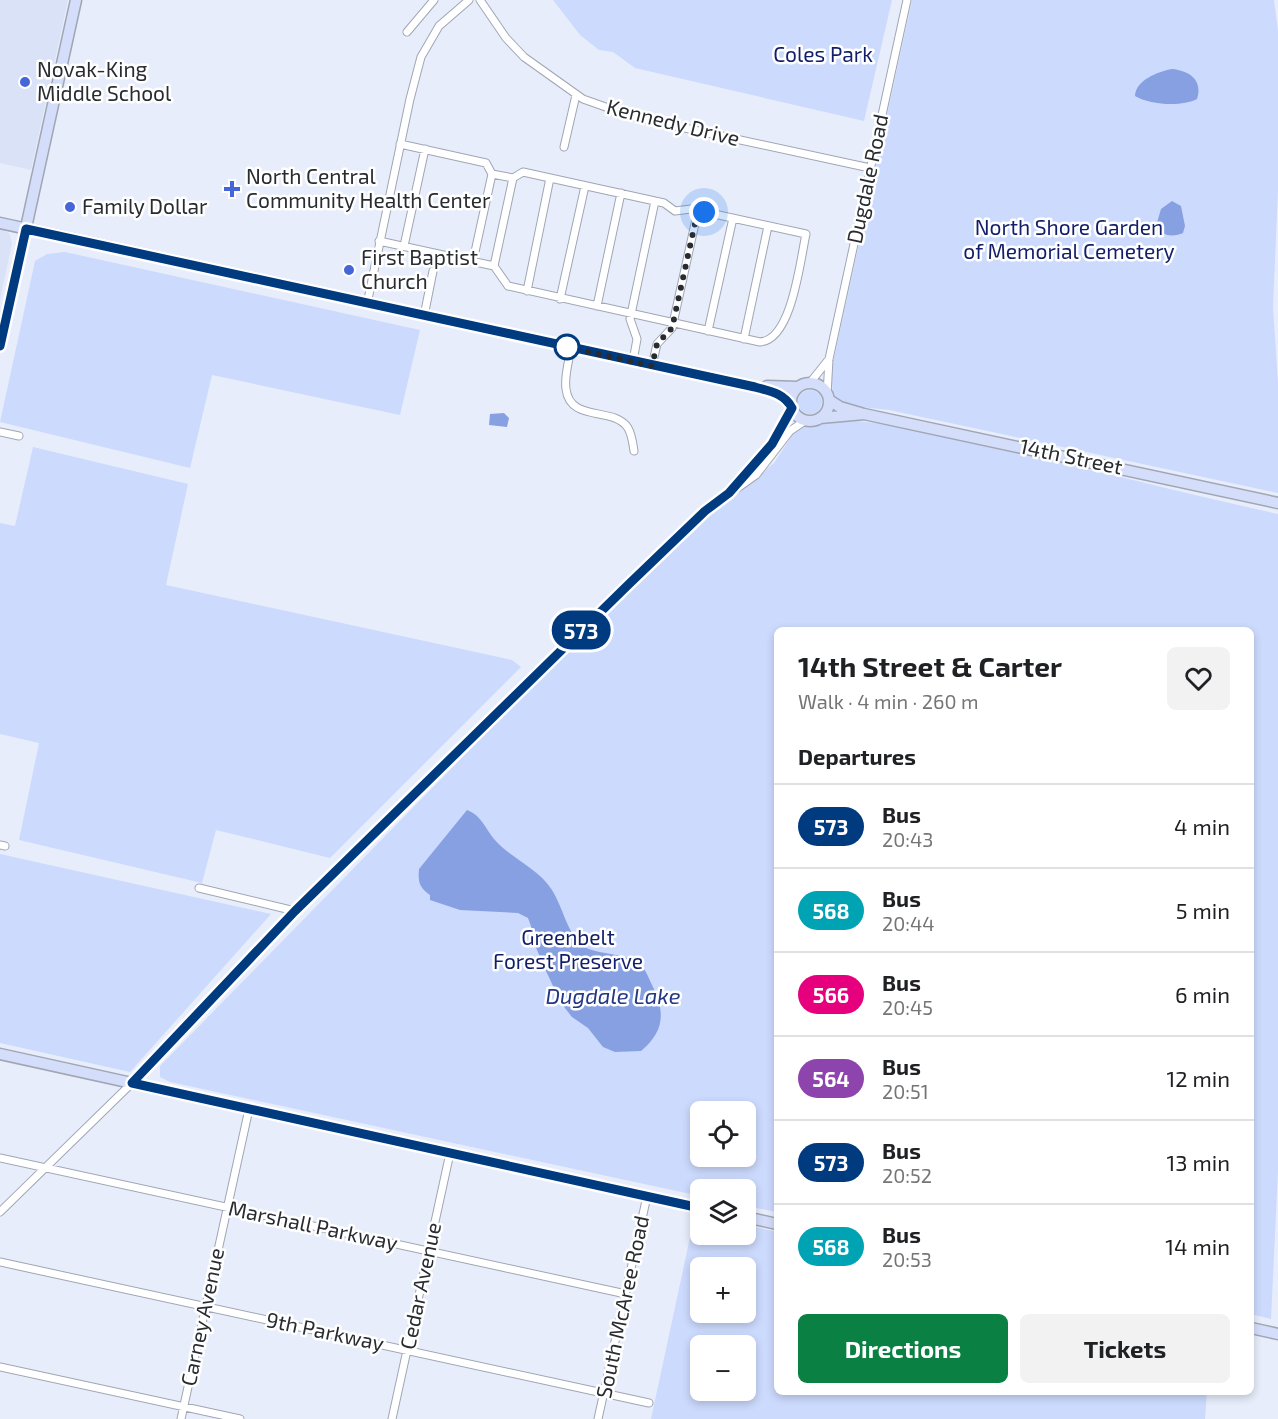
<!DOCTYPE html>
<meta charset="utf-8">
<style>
body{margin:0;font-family:"Exo 2",sans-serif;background:#f2f2f2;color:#202124;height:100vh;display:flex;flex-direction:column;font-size:22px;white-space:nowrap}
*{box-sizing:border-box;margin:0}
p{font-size:20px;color:#757577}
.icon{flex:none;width:33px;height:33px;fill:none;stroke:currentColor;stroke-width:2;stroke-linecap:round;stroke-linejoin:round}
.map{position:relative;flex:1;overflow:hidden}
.side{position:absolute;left:774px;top:627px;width:480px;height:768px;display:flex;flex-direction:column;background:#fff;border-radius:9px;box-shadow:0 3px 9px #0003}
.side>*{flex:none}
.badge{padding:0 12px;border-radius:20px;font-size:21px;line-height:39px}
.controls{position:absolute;left:690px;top:1101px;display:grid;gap:12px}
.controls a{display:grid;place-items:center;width:66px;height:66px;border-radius:9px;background:#fff;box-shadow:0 3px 9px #0003;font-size:30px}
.you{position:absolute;width:30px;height:30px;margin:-15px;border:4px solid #fff;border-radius:50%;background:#1a73e8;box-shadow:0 0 0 9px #1a73e833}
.map>.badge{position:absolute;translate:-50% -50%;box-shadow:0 0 0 3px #fff}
h2{padding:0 24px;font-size:22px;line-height:54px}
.round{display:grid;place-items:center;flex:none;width:63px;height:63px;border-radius:9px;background:#f2f2f2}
.headline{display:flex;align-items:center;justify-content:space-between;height:102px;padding:0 24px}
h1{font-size:28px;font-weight:700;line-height:45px}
.action{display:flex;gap:12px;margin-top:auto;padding:12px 24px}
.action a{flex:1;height:69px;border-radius:9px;background:#0b8043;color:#fff;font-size:24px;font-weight:700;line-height:69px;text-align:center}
.action a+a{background:#f2f2f2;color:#202124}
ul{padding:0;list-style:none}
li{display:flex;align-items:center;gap:18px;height:84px;padding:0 24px;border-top:2px solid #e0e0e0}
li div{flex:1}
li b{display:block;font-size:22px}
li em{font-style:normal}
li .badge{min-width:66px;font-weight:700;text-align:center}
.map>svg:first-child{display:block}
.built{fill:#d9e2f7}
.green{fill:#ccdafd;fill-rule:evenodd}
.water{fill:#87a0e1}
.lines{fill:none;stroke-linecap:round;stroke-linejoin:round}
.street-casing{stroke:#a0a6b3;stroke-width:9}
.secondary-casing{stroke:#a0a6b3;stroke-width:13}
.street{stroke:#fff;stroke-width:7}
.secondary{stroke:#d4defb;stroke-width:10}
.line-casing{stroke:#fff;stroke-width:14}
.line{stroke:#003b80;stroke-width:9}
.walk{stroke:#282b30;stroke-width:6;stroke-dasharray:0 10.8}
.poi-dot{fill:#4565d8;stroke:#fff;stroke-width:2}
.stop-dot{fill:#fff;stroke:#003b80;stroke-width:3}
.labels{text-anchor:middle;stroke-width:5;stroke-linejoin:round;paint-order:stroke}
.park-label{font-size:21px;fill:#111f6a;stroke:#fff}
.poi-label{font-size:21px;fill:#282b30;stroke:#fff;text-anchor:start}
.street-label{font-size:21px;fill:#282b30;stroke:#fff}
.water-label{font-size:22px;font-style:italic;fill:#233783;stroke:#fff}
</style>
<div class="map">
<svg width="1278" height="1419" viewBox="0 0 1278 1419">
<rect width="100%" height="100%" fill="#e7edfb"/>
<path class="built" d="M0,0H68L31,170L0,163Z
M0,229L9,233L12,243L0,300Z"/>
<path class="green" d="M553,0H892L864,121L635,68L613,52L599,50L580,35Z
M912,0H1274L1278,31V190L1273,307L1278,383V493L889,410L849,406L833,396L831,372Z
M65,252L420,330L400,415L212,375L190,468L0,422L35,261L47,254Z
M798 402a12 12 0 1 1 24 0a12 12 0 1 1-24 0Z
M841,420C893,422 943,436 993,448C1089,468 1183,493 1278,514V1171L1271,1319L1251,1314V630H777V1212L746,1206V1190H700V1196L170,1082L160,1077V1066L675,540L774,463L797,428ZM700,1112H746V1156H700Z
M33,447L188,484L166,585L512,660L521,667L330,858L216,830L202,883L19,840L39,743L0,734V523L15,526Z
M0,854L271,914L130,1072L0,1043Z
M695,1214L700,1215V1234H746V1225L777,1232V1392H1207L1205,1419H651ZM700,1268H746V1312H700ZM700,1346H746V1390H700Z"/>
<path class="water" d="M1172,69C1190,71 1203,80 1197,99C1182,107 1150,105 1135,96C1136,80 1157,72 1172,69Z
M1172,201L1181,206L1185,226L1183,233C1174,237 1162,237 1156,226L1161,209Z
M504,413L509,418L507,427L489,425L490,414Z
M467,810C481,815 485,828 494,839C511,859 537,867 552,890C562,906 567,930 579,943C593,956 622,951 639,964C645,968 648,976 651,983C665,1010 666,1030 641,1051L615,1052L603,1047L588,1028L572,1017L561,1003L546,971L531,936V926L528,918L518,913L460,910L430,900V895C419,887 418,882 419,869Z"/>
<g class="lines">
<g class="street-casing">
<path id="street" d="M480,0L506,38L524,57L583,99L634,117L870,168
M407,32L434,0
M400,144L486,163L492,174L513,178
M564,147L576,95
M523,172L664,203L675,211L691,209L806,234C800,261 792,340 760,342L508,286L494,266L513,178Z
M379,241L494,266
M404,246L425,149
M473,261L492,174
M527,291L550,178
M560,299L585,186
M367,304L410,99L421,57L439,26L469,0
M597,306L621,193
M424,316L433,271
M708,331L733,218
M744,339L768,226
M571,348C569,361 564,376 566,389C570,423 614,406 628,428C632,435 633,444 634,451
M633,361L637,339L630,319L655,201
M652,366L657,344L672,328L698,210
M809,384L829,359
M827,395L829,359L907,0
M0,432L19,436
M734,487L772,444L792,408
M0,845L5,846
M199,888L295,911
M0,1158L626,1294
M0,1212L132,1083L295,911L562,649L705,511L756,475L790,431L806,420
M0,1262L649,1403
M0,1367L240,1419
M181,1419L249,1109
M392,1419L450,1153
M598,1419L647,1196"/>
</g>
<g class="secondary-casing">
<path id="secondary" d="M0,223L755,387L781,395L791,406
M0,346L76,0
M791 402a19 19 0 1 1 38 0a19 19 0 1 1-38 0Z
M767,386L798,387
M829,400L840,407L864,414L1278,503
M820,418L864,414
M0,1054L700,1208
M746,1217L777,1224
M1251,1328L1278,1334"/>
</g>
<use href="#street" class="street"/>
<use href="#secondary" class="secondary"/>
</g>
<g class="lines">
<g class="line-casing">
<path id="line" d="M0,346L26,229L755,387C769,391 784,393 792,408L772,444L729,493L705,511L629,584L295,911L132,1083L700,1208"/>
</g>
<use href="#line" class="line"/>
<path class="walk" d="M567,347L652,366L657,344L672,328L698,210L704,212"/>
</g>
<g class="poi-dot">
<circle cx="25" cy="82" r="6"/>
<path d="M229 180h6v6h6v6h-6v6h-6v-6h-6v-6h6z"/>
<circle cx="70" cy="207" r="6"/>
<circle cx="349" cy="270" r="6"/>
</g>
<circle class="stop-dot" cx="567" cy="347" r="12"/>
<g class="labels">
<g class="park-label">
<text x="823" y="62">Coles Park</text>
<text x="1069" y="235">North Shore Garden<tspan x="1069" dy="24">of Memorial Cemetery</tspan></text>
<text x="568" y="945">Greenbelt<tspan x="568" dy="24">Forest Preserve</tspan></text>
</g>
<g class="poi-label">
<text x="37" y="77">Novak-King<tspan x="37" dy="24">Middle School</tspan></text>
<text x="246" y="184">North Central<tspan x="246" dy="24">Community Health Center</tspan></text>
<text x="82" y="214">Family Dollar</text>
<text x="361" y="265">First Baptist<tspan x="361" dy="24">Church</tspan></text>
</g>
<g class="street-label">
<text transform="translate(673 123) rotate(14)" y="7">Kennedy Drive</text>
<text transform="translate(868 179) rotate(-78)" y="7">Dugdale Road</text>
<text transform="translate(1071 457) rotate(12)" y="7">14th Street</text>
<text transform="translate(313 1226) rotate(12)" y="7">Marshall Parkway</text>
<text transform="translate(421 1286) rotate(-78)" y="7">Cedar Avenue</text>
<text transform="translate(623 1307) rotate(-78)" y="7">South McAree Road</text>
<text transform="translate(203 1317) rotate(-78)" y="7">Carney Avenue</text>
<text transform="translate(325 1332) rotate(12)" y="7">9th Parkway</text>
</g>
<g class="water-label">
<text x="613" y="1004">Dugdale Lake</text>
</g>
</g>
</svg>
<div class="controls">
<a><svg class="icon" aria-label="locate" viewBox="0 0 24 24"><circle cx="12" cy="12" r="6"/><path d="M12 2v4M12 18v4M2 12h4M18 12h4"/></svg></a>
<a><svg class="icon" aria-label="layers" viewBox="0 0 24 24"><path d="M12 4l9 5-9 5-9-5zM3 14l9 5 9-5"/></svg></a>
<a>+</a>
<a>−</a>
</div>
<div class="you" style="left:704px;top:212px"></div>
<b class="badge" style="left:581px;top:630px;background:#003b80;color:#fff">573</b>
<section class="side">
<div class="headline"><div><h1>14th Street &amp; Carter</h1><p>Walk · 4 min · 260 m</p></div><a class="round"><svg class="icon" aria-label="heart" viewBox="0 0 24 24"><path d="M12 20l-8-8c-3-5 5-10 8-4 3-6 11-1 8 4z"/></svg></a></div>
<h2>Departures</h2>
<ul>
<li><span class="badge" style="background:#003b80;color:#fff">573</span><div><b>Bus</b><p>20:43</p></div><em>4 min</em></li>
<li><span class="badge" style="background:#00a3b4;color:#fff">568</span><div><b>Bus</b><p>20:44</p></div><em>5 min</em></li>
<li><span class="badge" style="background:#e6007e;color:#fff">566</span><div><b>Bus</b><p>20:45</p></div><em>6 min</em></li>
<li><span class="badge" style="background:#8e44ad;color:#fff">564</span><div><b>Bus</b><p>20:51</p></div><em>12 min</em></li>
<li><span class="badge" style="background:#003b80;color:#fff">573</span><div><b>Bus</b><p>20:52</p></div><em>13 min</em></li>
<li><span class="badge" style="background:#00a3b4;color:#fff">568</span><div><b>Bus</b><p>20:53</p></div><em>14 min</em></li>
</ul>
<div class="action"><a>Directions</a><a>Tickets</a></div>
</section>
</div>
